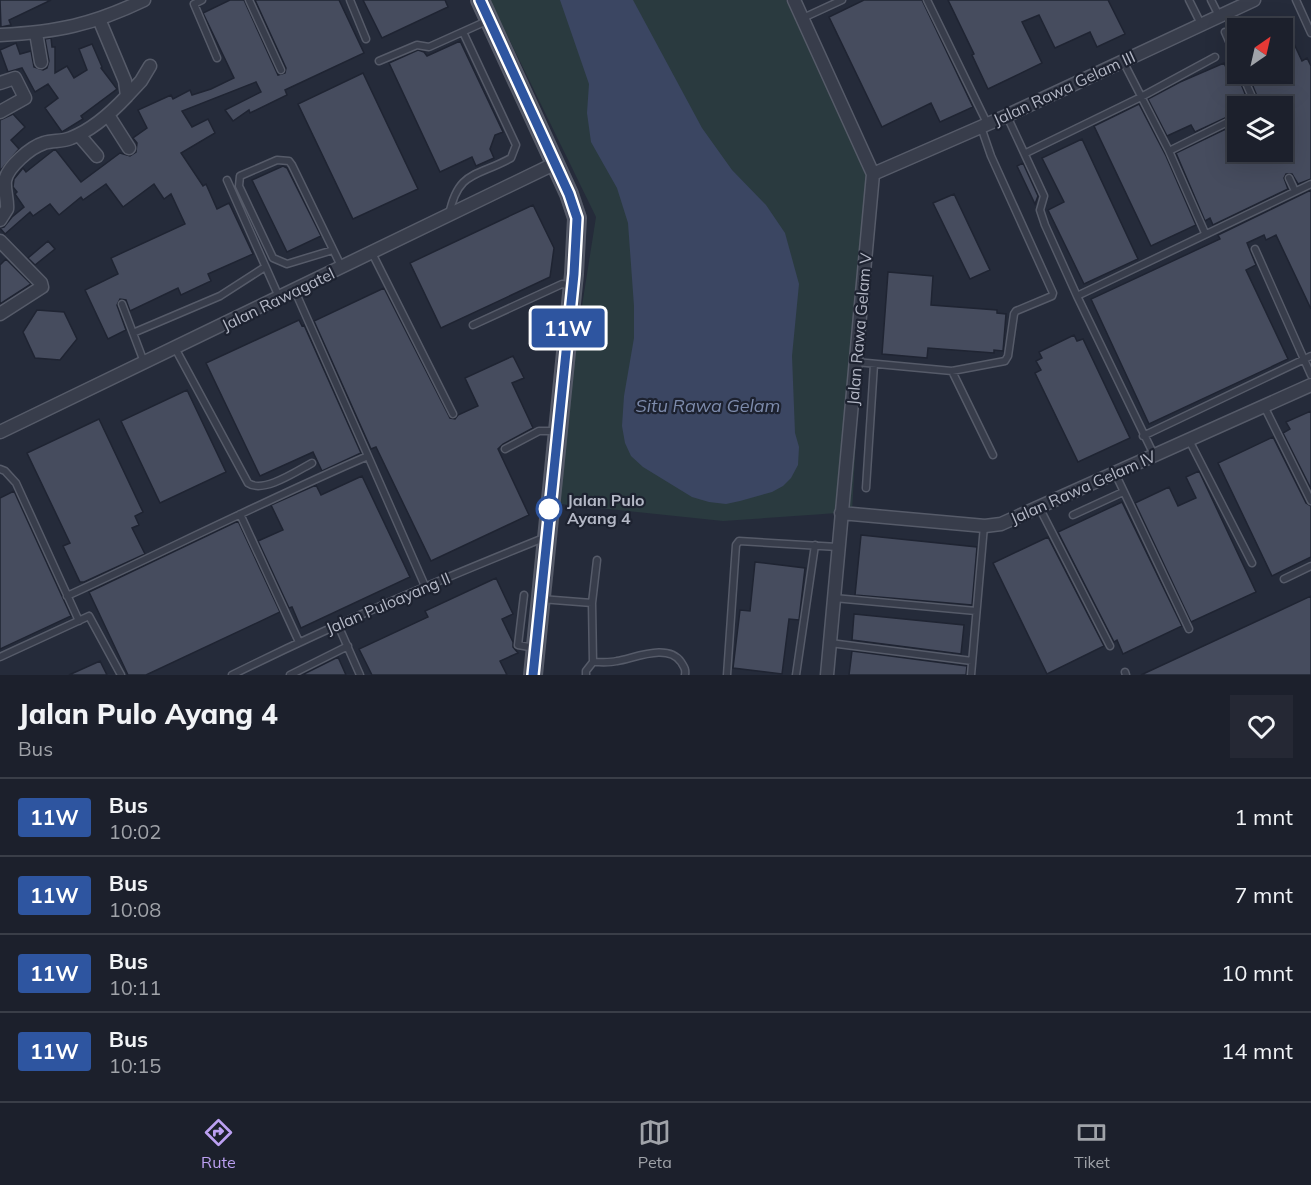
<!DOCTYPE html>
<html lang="id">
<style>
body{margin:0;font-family:Mulish,sans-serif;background:#252834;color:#f1f3f6;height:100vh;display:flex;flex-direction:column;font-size:22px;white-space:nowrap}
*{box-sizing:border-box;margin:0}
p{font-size:20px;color:#a0a3a9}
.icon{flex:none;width:33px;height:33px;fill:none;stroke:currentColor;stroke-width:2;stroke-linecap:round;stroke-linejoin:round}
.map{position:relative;height:675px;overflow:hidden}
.side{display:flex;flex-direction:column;background:#1c202c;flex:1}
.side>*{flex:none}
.badge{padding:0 12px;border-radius:4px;font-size:21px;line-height:39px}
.needle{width:39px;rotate:34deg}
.fabs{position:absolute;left:1227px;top:18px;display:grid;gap:12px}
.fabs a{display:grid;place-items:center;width:66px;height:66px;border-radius:0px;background:#1c202c;box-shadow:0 6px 24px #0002,0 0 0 2px #3a3e48;font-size:30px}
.map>.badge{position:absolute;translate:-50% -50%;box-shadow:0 0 0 3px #fff}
.round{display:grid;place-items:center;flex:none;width:63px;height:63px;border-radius:0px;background:#252834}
.head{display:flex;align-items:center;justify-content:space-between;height:102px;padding:0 18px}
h1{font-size:28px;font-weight:800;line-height:45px}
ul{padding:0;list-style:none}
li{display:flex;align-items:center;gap:18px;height:78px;padding:0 18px;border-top:2px solid #3a3e48}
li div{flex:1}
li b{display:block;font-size:22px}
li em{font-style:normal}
li .badge{min-width:66px;font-weight:700;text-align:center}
.tab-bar{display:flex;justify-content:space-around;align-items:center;height:84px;border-top:2px solid #3a3e48;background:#1c202c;font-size:16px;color:#a0a3a9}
.tab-bar a{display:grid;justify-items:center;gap:3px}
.tab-bar .active{color:#bca0f2}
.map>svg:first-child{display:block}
.green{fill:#2a3a3f}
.water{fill:#3b4662}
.building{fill:#464c5e;stroke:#1f2432;stroke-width:1.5}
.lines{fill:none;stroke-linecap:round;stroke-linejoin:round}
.lane-casing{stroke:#565b69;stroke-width:9}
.street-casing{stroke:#565b69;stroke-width:15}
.secondary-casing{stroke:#565b69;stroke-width:20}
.lane{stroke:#383d4b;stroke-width:6}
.street{stroke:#383d4b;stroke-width:12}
.secondary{stroke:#474c5d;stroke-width:16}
.line-casing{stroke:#fff;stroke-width:14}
.line{stroke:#2e55a0;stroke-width:9}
.stop-dot{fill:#fff;stroke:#2e55a0;stroke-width:3}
.labels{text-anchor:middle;stroke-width:4.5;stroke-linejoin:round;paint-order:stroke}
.street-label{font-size:16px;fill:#b4b8c6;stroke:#1d2230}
.stop-label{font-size:16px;font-weight:bold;fill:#b4b8c6;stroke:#1d2230;text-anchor:start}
.water-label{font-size:18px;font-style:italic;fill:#7d8bac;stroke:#1d2230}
</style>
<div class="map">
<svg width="1311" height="675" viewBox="0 0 1311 675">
<rect width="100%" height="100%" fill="#252b3a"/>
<path class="green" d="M490,0H786L870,176L852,512L723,521L551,503L596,217Z"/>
<path class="water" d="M560,0H633L702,128L732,170L766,205L785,233L799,284L792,356L795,433L799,447L798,465L791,478L783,486L772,492L740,501L726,504L709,502L692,497L643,467L631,456L625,443L622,426L624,396L634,338V306L628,223L617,188L591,142L587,113L589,84Z"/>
<path class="building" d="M0,0H51L9,20L11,25L1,27Z
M230,0H244L278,75L285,73L286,68L255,0H339L364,53L285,90L287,95L250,113L249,110L233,121L225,110L261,92L256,82L182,111L192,127L208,119L215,133L181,153L203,186L206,184L217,209L229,203L253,254L208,274L211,281L181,295L178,288L130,311L126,300L120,299L117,305L126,330L108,339L85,290L118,274L111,258L185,224L171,194L164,199L154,184L123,207L106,184L83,200L81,197L59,215L50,204L33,216L30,212L5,234L0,228L4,227L12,217L24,207L15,194L17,192L13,187L14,179L23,168L26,172L55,149L81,182L120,153L130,156L136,152L137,143L133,138L147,128L138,110L171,95L173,99L190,90L192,95L211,89L234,78L203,13Z
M363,0H445L448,7L382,38Z
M864,0H922L973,107L940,122L931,103L882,127L829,17Z
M948,0H1108L1125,34L1097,47L1090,32L1055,48L1039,15L1022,22L1042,63L988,89L972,55L974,54Z
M1289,33L1302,61L1307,58L1311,66V179L1298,184L1292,174H1286L1284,178L1288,189L1213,225L1210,218L1205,221L1176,153L1238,123V152H1282V106H1261L1248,74H1282V37Z
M51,38L52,47H55V73L67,66L74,78L87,70L79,49L92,44L102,67L101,68L117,89L81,116L83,119L62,132L45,108L58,98L48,84L35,92L22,68L8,72L0,50L16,43L20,54L31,51L34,67L43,70L47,68L49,61L45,39Z
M460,41L503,132L495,135L490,149L494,158L476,166L472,157L440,172L389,63L418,50L424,52L427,56Z
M1224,63L1229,74H1237L1250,106H1238V112L1195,132L1191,125L1167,136L1148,99L1180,82Z
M363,73L418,189L353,219L298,104Z
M1139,104L1166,156L1196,225L1151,246L1094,126Z
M13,114L25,127L11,140L19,149L0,171V120Z
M1082,139L1138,259L1084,284L1048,210L1064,202L1042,158Z
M1023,163L1038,196L1035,204L1017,166Z
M283,166L287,168L321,236L287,252L252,180Z
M1311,190V309L1276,235L1266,240L1264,235L1247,243L1256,265L1246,270L1288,359L1149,424L1091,299L1220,239L1218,235Z
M954,194L990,270L970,279L933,203Z
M533,205L554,248L550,277L441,328L410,263Z
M48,241L55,249L35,265L28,258Z
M6,259L31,284L0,304V265Z
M888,272L933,276L931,305L997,310V313L1006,314L1003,351L994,350V353L928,348L927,358L882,354Z
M384,288L450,418L455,419L458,415L478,406L465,378L513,356L524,378L512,383L533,428L503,444L498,449L529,515L431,561L376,447L371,449L314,321Z
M37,310L64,312L77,339L60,360L35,358L23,332Z
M299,320L302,326L304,325L361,453L322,471L313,452L260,476L206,363Z
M1074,335L1077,341L1083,339L1130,438L1078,462L1035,373L1041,370L1036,361L1042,358L1039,352Z
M187,390L226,472L160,503L121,421Z
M1311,411V489L1283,433L1290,429L1286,422Z
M99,419L143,512L135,516L139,525L132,528L145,554L84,582H80L63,546L70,543L27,453Z
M1273,437L1306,503L1311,506V557L1272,576L1218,463Z
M1199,471L1256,592L1191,622L1135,503L1169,487L1178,506L1196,498L1186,477Z
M362,476L410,577L301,628L292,607L289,608L258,541L283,530L271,505L316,485L321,495Z
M14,491L71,616L0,649V498Z
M1122,502L1182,626L1123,654L1117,640L1114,642L1058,532Z
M238,521L280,612L146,675H128L89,592Z
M861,535L977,547L972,605L855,595Z
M1048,537L1104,646L1047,674L993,563Z
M755,562L805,568L799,620L789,619L782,674L733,668L740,610L750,611Z
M496,578L513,614L502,619L513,642V647L518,653L500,661L507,675H372L359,649L428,617L425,611Z
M1311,596V675H1141Z
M854,614L964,625L961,654L852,640Z
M852,651L967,666L966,675H849Z
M338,657L346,675H302Z
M100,661L107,675H69Z"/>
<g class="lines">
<g class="lane-casing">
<path id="lane" d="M202,0L194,4L217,58
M249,0L281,70
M350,0L366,39
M927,0L987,123
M1189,0L1201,24
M1211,0L1219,16
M1296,0L1311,33
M803,18L842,0
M1225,32L1238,62
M379,61L417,45L429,47L489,20
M1123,61L1169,151L1205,233
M1242,74L1256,106
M1007,116L1044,196L1040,210L1045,225L1077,296L1154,455
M1169,151L1238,117
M1026,153L1141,97L1215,57
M1289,178L1295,191
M227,180L279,297
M449,215C458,170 477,177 511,158L516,145L463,32
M1255,249L1311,375
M333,250L287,264L273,258L239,186L240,176L277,160L289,161L292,165L342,268
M372,253L453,414
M295,291L368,456
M1077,296L1311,184
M122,304L144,362
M473,325L562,284L572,286
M133,333L220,296L265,267
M175,348L248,483C263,494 297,471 312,463
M856,362L952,371L1005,361L1008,356L1014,314L1016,311L1052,296L1053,293L991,156L981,127
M952,371L993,455
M1264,406L1311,501
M1143,436L1311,356
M1189,440L1252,563
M505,449L539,431H557
M0,469L5,471L16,483L79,621
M1115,473L1189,629
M866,488L874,364
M1039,507L1110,646
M240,514L299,642
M1073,515L1123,492
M1284,579L1311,566
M524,595L518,645L535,648
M67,596C167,550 266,500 368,456L425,586
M834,598L976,611
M541,599L592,603L593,662L586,671V675
M592,603L597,560
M338,625L360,675
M830,643L972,661
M0,657L89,616L121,675
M593,662C601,662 609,663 617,661C635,658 668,643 681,662C684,667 686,669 685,675
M1125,672L1126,675
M232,675C334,624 440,580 546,537
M290,675L348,646
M727,675L736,545L739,541L838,547
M796,675L815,545
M971,675L984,526"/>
</g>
<g class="street-casing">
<path id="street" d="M794,0L873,174L827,675
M36,33L41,62
M0,35C57,32 92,25 144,0
M0,83L15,78L25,98L0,112
M127,96L141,81L150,66
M108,115L129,148
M79,135L97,156
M873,174L1006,116L1254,0
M0,220L7,209C8,200 4,191 5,181C7,167 31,147 44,143C52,140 62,142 71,138C92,130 112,112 127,96L125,81L99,19
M0,241L41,283L42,287L0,314
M0,432L554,164
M841,513L985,526L1001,524L1311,385"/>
</g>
<g class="secondary-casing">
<path id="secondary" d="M480,0L569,194L577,218L574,274L533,675"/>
</g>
<use href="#lane" class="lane"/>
<use href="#street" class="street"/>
<use href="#secondary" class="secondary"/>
</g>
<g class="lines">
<g class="line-casing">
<path id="line" d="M480,0L569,194L577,218L574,274L533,675"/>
</g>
<use href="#line" class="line"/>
</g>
<circle class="stop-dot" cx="549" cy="509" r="12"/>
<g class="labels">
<g class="street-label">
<text transform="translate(1064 88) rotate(-25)" y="6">Jalan Rawa Gelam III</text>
<text transform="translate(278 299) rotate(-26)" y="6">Jalan Rawagatel</text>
<text transform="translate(859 329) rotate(-85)" y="6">Jalan Rawa Gelam V</text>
<text transform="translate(1083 487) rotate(-24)" y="6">Jalan Rawa Gelam IV</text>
<text transform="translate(388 603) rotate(-23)" y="6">Jalan Puloayang II</text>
</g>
<g class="stop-label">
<text x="567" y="506">Jalan Pulo<tspan x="567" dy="18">Ayang 4</tspan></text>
</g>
<g class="water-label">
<text x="708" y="412">Situ Rawa Gelam</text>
</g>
</g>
</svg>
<div class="fabs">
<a><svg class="needle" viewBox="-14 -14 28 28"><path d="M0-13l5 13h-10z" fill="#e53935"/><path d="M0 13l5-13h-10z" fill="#a0a3a9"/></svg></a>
<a><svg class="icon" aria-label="layers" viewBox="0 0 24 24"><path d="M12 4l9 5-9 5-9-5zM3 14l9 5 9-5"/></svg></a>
</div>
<b class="badge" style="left:568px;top:328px;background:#2e55a0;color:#fff">11W</b>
</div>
<section class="side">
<div class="head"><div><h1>Jalan Pulo Ayang 4</h1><p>Bus</p></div><a class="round"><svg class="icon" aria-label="heart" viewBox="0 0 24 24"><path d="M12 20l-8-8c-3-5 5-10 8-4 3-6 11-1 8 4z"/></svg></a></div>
<ul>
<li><span class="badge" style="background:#2e55a0;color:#fff">11W</span><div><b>Bus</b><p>10:02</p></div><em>1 mnt</em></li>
<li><span class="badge" style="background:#2e55a0;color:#fff">11W</span><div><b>Bus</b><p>10:08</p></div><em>7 mnt</em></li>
<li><span class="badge" style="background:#2e55a0;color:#fff">11W</span><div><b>Bus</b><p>10:11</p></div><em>10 mnt</em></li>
<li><span class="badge" style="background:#2e55a0;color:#fff">11W</span><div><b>Bus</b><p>10:15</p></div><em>14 mnt</em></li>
</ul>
</section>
<nav class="tab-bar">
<a class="active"><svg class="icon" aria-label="directions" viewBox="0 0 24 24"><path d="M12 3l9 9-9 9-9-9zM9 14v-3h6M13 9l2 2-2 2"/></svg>Rute</a>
<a><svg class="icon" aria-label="map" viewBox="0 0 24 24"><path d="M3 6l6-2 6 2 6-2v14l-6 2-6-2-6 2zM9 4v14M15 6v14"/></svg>Peta</a>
<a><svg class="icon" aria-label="tickets" viewBox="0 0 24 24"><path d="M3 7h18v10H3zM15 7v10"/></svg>Tiket</a>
</nav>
